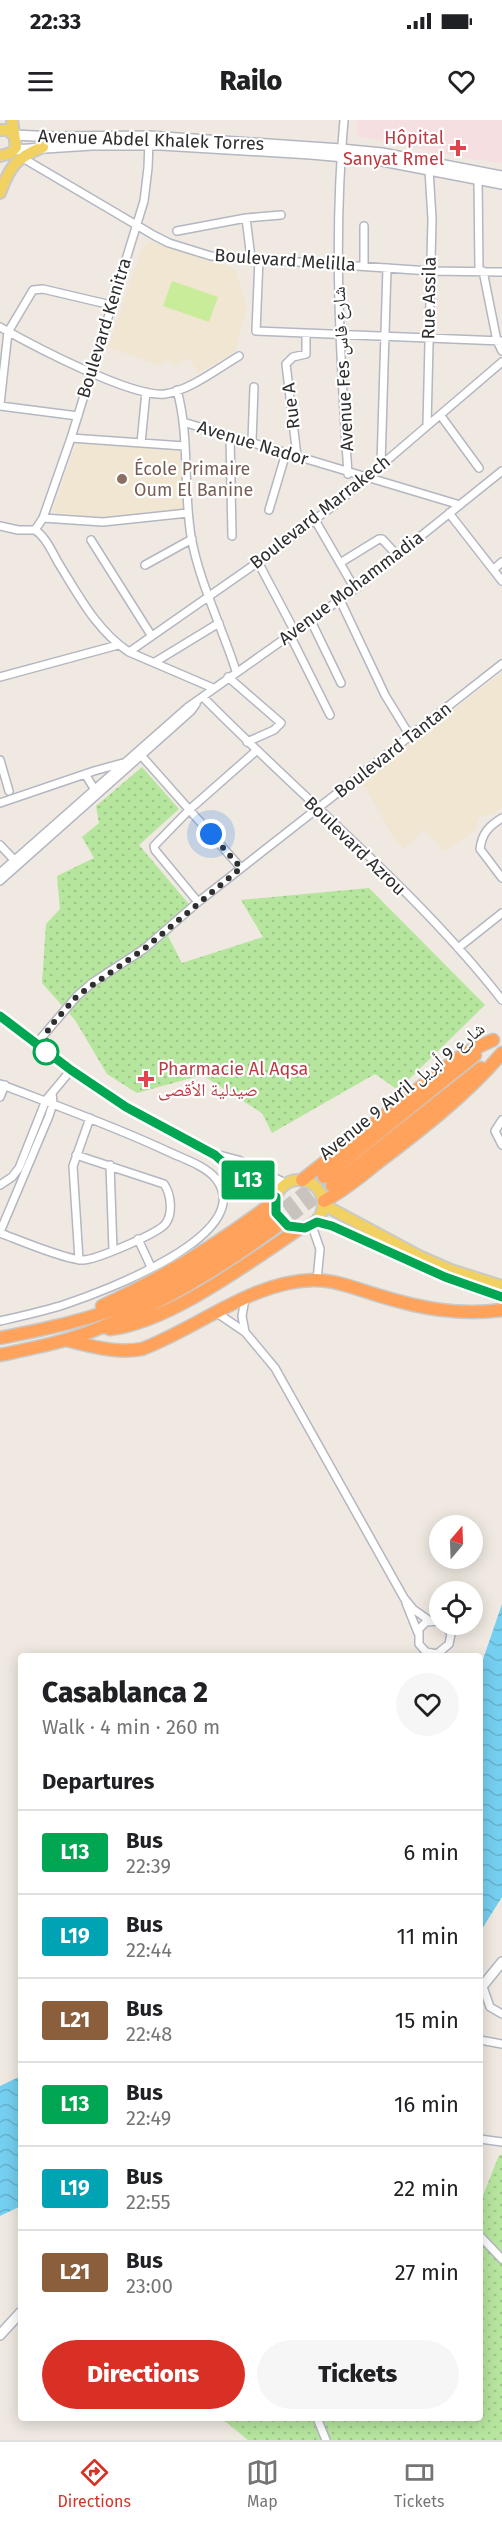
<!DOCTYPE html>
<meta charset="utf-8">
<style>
body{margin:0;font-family:"Fira Sans","Noto Naskh Arabic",sans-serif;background:#f6f6f6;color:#202124;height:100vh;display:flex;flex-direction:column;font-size:22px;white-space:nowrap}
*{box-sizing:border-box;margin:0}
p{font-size:20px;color:#757577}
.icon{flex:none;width:33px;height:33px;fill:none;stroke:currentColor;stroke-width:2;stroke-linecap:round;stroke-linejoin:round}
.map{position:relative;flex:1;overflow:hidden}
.sheet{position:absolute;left:18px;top:1533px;width:465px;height:768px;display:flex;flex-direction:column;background:#fff;border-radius:6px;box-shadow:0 3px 15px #0003}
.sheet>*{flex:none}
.badge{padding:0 12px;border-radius:4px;font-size:21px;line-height:39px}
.needle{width:39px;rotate:19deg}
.fabs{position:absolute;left:429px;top:1395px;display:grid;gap:12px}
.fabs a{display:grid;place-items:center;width:54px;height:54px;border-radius:50%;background:#fff;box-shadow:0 3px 15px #0003;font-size:30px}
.you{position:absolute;width:30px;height:30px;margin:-15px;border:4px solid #fff;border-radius:50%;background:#1a73e8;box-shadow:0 0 0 9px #1a73e833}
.map>.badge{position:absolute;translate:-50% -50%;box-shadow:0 0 0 3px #fff}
h2{padding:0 24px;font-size:22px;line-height:54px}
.round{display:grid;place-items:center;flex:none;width:63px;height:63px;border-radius:32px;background:#f6f6f6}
.headline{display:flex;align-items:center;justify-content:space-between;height:102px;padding:0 24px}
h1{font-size:28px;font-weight:800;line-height:45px}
.primary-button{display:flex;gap:12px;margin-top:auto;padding:12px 24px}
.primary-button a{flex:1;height:69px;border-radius:36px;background:#d93025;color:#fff;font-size:24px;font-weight:800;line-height:69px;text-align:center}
.primary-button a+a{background:#f6f6f6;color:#202124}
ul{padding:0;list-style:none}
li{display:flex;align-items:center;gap:18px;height:84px;padding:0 24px;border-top:2px solid #e0e0e0}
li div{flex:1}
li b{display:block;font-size:22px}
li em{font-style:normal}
li .badge{min-width:66px;font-weight:700;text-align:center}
.status{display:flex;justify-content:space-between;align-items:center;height:42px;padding:0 30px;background:#fff;direction:ltr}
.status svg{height:16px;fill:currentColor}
header{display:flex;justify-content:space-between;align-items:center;height:78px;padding:0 24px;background:#fff;font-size:27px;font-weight:800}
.tab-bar{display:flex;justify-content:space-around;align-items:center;height:84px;border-top:2px solid #e0e0e0;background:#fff;font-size:16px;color:#757577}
.tab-bar a{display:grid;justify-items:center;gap:3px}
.tab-bar .active{color:#d93025}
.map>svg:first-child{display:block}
.education{fill:#f0e6d1}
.medical{fill:#f5dfe0}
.grass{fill:url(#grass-dots)}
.pitch{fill:#c9ec9a}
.water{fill:url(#water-waves)}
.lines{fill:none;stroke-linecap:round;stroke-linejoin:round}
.highway-tunnel{stroke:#c8c4bd;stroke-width:12;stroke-dasharray:12 6;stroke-linecap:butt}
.street-casing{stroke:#b4b7c1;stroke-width:10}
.secondary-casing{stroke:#b4b7c1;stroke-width:12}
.primary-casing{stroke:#c9c9c9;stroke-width:14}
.highway-casing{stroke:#c9c9c9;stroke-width:15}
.street{stroke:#fff;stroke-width:7}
.secondary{stroke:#fff;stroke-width:9}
.primary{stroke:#f2d163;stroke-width:10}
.highway{stroke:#ffa35c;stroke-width:12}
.line-casing{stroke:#fff;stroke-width:14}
.line{stroke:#00a651;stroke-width:9}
.walk{stroke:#2e2e2e;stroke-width:6;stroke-dasharray:0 10.8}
.health-dot{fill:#e0444e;stroke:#fff;stroke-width:2}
.education-dot{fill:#8d6e63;stroke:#fff;stroke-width:2}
.stop-dot{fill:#fff;stroke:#00a651;stroke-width:3}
.labels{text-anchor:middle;stroke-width:4.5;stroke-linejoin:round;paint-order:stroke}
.health-label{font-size:18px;fill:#be3a42;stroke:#fff;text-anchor:end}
.street-label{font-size:18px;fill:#2e2e2e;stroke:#fff}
.education-label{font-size:18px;fill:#785e54;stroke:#fff;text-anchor:start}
</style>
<div class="status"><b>22:33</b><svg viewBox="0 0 49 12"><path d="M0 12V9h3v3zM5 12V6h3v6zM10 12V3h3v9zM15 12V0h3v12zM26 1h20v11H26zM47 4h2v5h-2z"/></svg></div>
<header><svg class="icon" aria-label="menu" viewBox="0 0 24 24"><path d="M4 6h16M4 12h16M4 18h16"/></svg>Railo<svg class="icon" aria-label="heart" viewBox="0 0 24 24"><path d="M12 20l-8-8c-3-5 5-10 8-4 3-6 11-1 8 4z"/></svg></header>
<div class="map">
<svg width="502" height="2320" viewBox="0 0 502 2320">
<defs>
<pattern id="grass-dots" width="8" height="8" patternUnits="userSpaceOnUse" patternTransform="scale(1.5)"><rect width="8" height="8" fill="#b6e59e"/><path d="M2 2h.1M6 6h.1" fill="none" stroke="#9dc588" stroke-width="1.8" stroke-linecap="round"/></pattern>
<pattern id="water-waves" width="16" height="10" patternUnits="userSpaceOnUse" patternTransform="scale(1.5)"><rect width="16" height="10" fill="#75cff0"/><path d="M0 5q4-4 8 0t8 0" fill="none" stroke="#66b2ce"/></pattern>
</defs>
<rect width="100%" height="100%" fill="#efe9e1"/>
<path class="education" d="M150,121L235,149L247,188L235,231L198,253L189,238L174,246L169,240L158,245L108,227L141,131Z
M77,322L179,328L183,390L103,398L52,392Z
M502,552V687L494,694H487L478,699L477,709L445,731L423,710L404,729L393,717L362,661Z"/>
<path class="medical" d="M357,0H502V43L472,39L357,16Z"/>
<path class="grass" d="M142,647L179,689L139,725L193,789L168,816L182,843L263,817L241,780L369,768L485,885L398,970L375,954L272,1013L262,993L202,955L137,973L107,954L75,900L42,863L46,804L60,789L57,756L94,738L82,717L99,703L96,686Z
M499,2035H502V2320H248L221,2298H480V2083Z"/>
<path class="pitch" d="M172,161L218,177L209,202L163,186Z"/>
<path class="water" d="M502,1484V1777L480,1812V1548Z
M21,1956V2086L0,2096V1966Z"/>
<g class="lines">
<path class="highway-tunnel" d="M270,1099L324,1057
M276,1107L332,1066"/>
<g class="street-casing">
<path id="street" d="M344,0C333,118 340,236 348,354
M149,21L148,48L144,81L71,318L43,398L35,410C46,417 52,432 59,444C79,476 97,511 129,532L213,568
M21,37L155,116L169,123L211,136L430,151L502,152
M478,57L479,151
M246,98L251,138
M177,111L246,98L281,95
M259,139L256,211L502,221
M364,146V106
M483,151L497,221L502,231
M0,207C32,225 132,278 165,274C190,270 217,249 239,236
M177,270C190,317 183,368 191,416C199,462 222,507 236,551
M0,284L8,212L33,170L43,169L111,185
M0,286L78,296
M441,296L479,348
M183,302C276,329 367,358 460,385
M427,306L432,99L429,50
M230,316L232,416
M71,318L184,326
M252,321L254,267
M141,323L146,272
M297,336L286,244L293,237L306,234V214
M381,344L387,148
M269,390L286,333
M449,393L502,461
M43,398L103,402L188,393
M315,400L355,469
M0,406L18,410H35
M91,420L151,515
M258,442L295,512
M340,443L379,419H382L397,435
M145,445L192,419
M494,449L502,442
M340,480L385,575L410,616
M311,501L341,563
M290,515L330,595
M129,532L258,442L337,383L502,242
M155,542L219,503
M0,557L118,525
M228,557L281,603L274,610L247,622
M203,577C301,677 416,770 502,880
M139,633L241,748
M0,640L9,671
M85,654L95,670
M0,683L94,651L123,643
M502,698C489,706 482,713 480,729L502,758
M0,725L17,743
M0,753L188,587L355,469L502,351
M0,761L191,591L196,584
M198,782L155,730L154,726L189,690L256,631
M458,828L502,793
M36,924L77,876L92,863L144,829L198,782L502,544
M0,964C57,986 114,1006 169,1032C184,1039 206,1046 216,1059C259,1114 102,1172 66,1184C45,1191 22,1196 0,1201
M0,977L5,965
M502,1000L495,1011L502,1025
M110,1045L113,1130
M0,1065L12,1057L19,1048L46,980L71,950
M312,1106L320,1129L317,1160
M0,1112L49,996L53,983L52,973
M0,1113C19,1120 66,1140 83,1140C95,1140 160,1113 166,1103C173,1093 171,1074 164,1064L76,1035
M138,1119L151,1147
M79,1140L73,1046L90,998
M245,1179L242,1196L245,1212
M217,1193L245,1212L275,1248L404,1478L413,1489L430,1501
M406,1483L418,1513
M440,1501L426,1502L419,1509V1524L426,1532L437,1534L449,1524L451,1514L445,1504
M483,1867L490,1887L502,1894
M480,1920L502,1924
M480,2019L502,2022
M480,2116L502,2139
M317,2298L326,2320"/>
</g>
<g class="secondary-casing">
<path id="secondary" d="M14,15L56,17L149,16L341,29L382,33L502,56
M14,30L92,25H161L311,34L377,40L502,64
M0,896L71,950L126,987L215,1035L235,1053L276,1078
M215,1035L238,1041L285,1064
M480,1869L502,1842
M0,2215L21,2192"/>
</g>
<g class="primary-casing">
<path id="primary" d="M0,10H7L14,15
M0,36L11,33L16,27L12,0
M0,73C10,46 16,38 43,27
M275 1084a24 24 0 1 1 48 0a24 24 0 1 1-48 0Z
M324,1085L419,1136L451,1150L502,1166
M317,1102L332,1106L445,1157L502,1177"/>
</g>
<g class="highway-casing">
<path id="highway" d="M324,1057L475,935
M302,1060L450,944L465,933L493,920
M332,1066L481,948
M324,1081C346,1070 364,1053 384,1038C426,1006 468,973 502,933
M102,1186C163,1158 221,1122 275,1081
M110,1209C170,1202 249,1142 299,1109
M0,1218C46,1209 94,1199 137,1180C184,1159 227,1128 270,1099
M66,1220C91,1226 116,1234 142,1229C198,1208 252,1161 314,1160C335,1160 357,1169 377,1175C419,1188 458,1196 502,1190
M0,1235C33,1228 66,1222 97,1209C162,1184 220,1148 276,1107"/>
</g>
<use href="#street" class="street"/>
<use href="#secondary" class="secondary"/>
<use href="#primary" class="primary"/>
<use href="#highway" class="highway"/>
</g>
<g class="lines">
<g class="line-casing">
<path id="line" d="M0,896L71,950L126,987L215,1035L235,1053L276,1077V1093L288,1106L305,1108L317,1102L332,1106L445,1157L502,1177"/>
</g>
<use href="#line" class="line"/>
<path class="walk" d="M46,932L48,909L77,876L144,829L241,748L211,714"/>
</g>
<g class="health-dot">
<path d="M455 19h6v6h6v6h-6v6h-6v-6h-6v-6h6z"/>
<path d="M143 950h6v6h6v6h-6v6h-6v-6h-6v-6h6z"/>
</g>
<circle class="education-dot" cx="122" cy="359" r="6"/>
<circle class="stop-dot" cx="46" cy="932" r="12"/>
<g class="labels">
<g class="health-label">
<text x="444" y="24">Hôpital<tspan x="444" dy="21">Sanyat Rmel</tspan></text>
<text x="158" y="955" text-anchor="start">Pharmacie Al Aqsa<tspan x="158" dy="21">صيدلية الأقصى</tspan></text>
</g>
<g class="street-label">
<text transform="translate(151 20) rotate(2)" y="6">Avenue Abdel Khalek Torres</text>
<text transform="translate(285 140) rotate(4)" y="6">Boulevard Melilla</text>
<text transform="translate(429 178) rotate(-89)" y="6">Rue Assila</text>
<text transform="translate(104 208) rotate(-73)" y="6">Boulevard Kenitra</text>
<text transform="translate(343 249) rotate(-93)" y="6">Avenue Fes شارع فاس</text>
<text transform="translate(291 286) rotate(-97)" y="6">Rue A</text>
<text transform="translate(253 323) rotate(17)" y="6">Avenue Nador</text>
<text transform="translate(320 392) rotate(-38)" y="6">Boulevard Marrakech</text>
<text transform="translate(351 468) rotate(-37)" y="6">Avenue Mohammadia</text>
<text transform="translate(393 630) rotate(-38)" y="6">Boulevard Tantan</text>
<text transform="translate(355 726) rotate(44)" y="6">Boulevard Azrou</text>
<text transform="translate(402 971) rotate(-39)" y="6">Avenue 9 Avril شارع 9 أبريل</text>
</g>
<g class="education-label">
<text x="134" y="355">École Primaire<tspan x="134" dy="21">Oum El Banine</tspan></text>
</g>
</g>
</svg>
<div class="fabs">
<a><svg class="needle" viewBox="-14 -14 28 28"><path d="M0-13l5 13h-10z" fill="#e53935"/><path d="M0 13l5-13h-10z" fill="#757577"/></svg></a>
<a><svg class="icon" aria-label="locate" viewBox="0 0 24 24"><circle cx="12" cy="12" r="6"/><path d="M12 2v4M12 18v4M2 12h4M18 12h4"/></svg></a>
</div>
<div class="you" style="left:211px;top:714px"></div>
<b class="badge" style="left:248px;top:1060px;background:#00a651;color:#fff">L13</b>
<section class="sheet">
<div class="headline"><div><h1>Casablanca 2</h1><p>Walk · 4 min · 260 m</p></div><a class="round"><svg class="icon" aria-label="heart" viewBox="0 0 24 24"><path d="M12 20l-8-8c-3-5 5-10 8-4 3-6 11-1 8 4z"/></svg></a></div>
<h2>Departures</h2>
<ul>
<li><span class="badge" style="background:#00a651;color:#fff">L13</span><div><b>Bus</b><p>22:39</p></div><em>6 min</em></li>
<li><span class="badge" style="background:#00a3b4;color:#fff">L19</span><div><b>Bus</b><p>22:44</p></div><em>11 min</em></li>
<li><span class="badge" style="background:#8b5e3c;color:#fff">L21</span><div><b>Bus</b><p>22:48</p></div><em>15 min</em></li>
<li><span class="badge" style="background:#00a651;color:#fff">L13</span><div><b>Bus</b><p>22:49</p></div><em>16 min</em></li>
<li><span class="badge" style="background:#00a3b4;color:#fff">L19</span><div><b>Bus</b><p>22:55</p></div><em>22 min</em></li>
<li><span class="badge" style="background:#8b5e3c;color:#fff">L21</span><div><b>Bus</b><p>23:00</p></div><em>27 min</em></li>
</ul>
<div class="primary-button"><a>Directions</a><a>Tickets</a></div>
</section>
</div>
<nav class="tab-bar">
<a class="active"><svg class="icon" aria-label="directions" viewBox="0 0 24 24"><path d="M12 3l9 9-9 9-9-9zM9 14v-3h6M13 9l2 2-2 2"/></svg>Directions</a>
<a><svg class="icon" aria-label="map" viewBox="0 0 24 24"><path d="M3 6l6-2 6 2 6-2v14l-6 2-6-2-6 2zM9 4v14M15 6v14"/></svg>Map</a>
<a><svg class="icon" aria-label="tickets" viewBox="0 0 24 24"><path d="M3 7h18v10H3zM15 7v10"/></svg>Tickets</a>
</nav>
